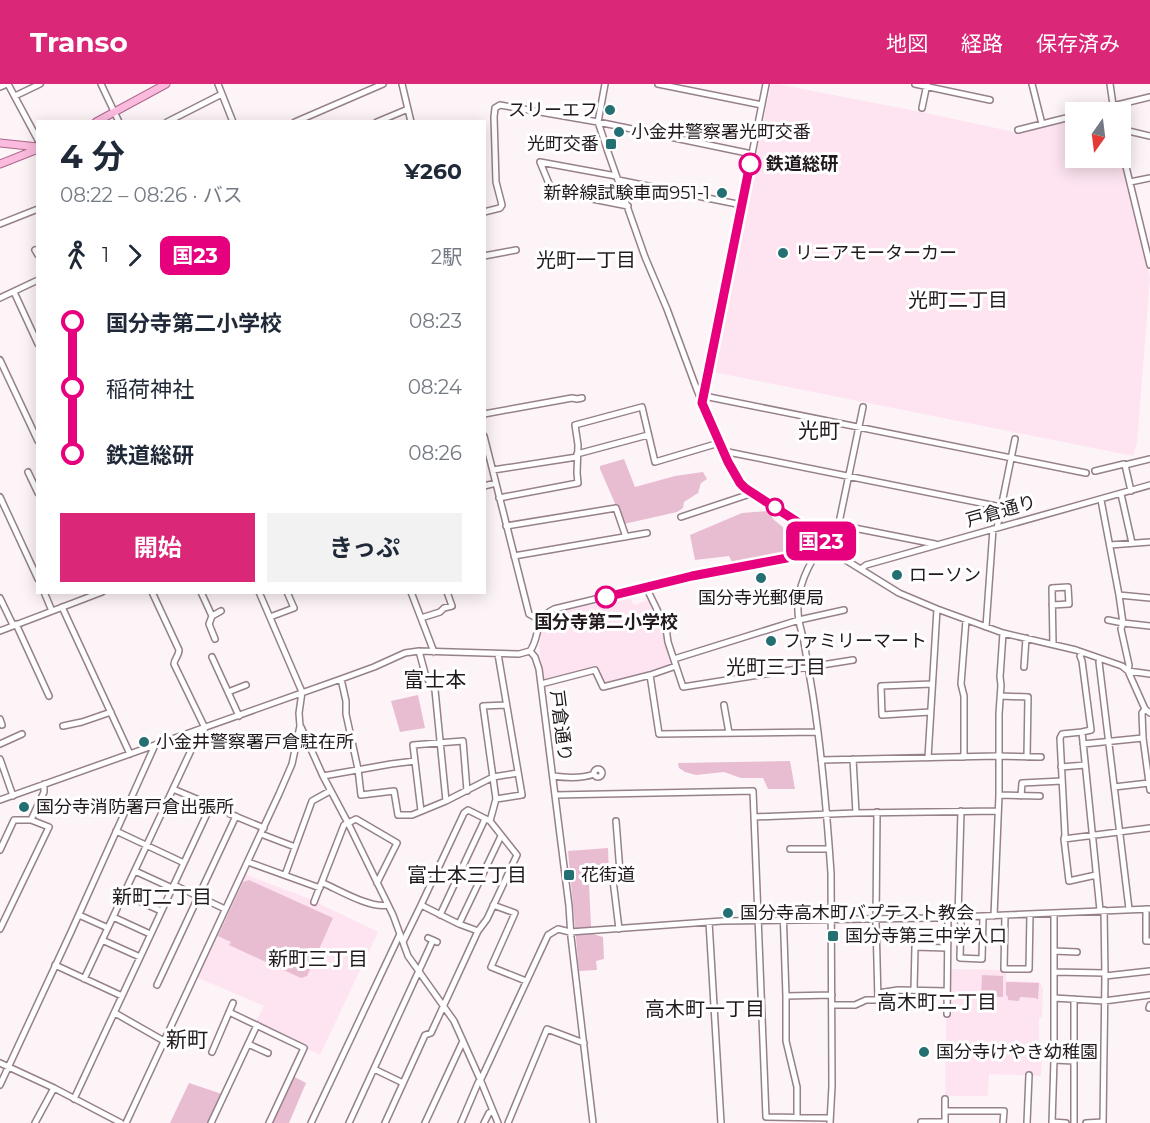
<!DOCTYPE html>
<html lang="ja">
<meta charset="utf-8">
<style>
body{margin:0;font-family:Montserrat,"Noto Sans JP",sans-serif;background:#f2f2f3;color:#1f2937;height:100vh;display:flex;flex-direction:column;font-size:22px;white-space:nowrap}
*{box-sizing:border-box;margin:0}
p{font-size:20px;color:#747a83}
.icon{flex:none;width:33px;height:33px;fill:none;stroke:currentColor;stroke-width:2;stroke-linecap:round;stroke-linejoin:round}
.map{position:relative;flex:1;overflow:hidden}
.drawer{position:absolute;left:36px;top:36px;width:450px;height:474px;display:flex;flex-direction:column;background:#fff;border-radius:0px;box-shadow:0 3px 15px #0003}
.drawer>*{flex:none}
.badge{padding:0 12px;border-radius:9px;font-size:21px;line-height:39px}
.needle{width:39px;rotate:194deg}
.tools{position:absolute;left:1065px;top:18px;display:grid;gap:12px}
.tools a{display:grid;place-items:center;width:66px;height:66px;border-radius:0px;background:#fff;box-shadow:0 3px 15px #0003;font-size:30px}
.map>.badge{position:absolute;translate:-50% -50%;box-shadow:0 0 0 3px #fff}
.legs{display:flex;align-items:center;gap:9px;height:66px;padding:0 24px;font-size:20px}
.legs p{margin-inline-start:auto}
.summary{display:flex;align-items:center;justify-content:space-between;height:102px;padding:0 24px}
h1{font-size:33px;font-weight:700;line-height:45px}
.action{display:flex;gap:12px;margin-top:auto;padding:12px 24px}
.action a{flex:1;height:69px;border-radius:0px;background:#db2777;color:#fff;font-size:24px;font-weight:700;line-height:69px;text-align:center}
.action a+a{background:#f2f2f3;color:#1f2937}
ul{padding:0 24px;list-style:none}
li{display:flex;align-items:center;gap:21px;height:66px;font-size:22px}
li i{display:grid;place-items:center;width:9px;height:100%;margin:0 8px;background:currentColor}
li i::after{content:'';width:15px;height:15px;margin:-8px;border:4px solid;border-radius:50%;background:#fff}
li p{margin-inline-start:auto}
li:first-child i{background:linear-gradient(#0000 50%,currentColor 0)}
li:last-child i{background:linear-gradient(currentColor 50%,#0000 0)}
header{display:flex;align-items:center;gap:36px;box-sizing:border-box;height:84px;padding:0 30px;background:#db2777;color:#fff}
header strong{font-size:28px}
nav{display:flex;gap:33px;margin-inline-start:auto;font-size:21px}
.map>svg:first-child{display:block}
.built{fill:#fde4f0}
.green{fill:#e8bdd1}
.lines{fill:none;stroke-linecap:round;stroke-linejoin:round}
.minor-casing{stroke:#96818b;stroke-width:8}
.major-casing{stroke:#ad658c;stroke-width:9}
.minor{stroke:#fff;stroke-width:5}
.major{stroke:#fbbbde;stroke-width:7}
.line-1-casing{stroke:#fff;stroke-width:14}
.line-1{stroke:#e6007e;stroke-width:9}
.poi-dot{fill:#236f71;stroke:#fff;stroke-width:2}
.stop-1-dot{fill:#fff;stroke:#e6007e;stroke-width:3}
.labels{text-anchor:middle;stroke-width:6;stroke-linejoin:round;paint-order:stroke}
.poi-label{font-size:18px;fill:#21191d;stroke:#fff;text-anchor:start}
.stop-label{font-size:18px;font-weight:bold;fill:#21191d;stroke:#fff;text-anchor:start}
.street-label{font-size:18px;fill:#21191d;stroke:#fff}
.neighbourhood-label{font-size:20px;fill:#21191d;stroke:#fff}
.quarter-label{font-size:21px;fill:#21191d;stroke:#fff}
</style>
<header>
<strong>Transo</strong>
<nav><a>地図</a><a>経路</a><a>保存済み</a></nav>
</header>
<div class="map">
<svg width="1150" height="1039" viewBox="0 0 1150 1039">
<rect width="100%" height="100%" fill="#fdf4f8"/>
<path class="built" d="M771,0H777L921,28L1019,49L1075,36L1076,74H1120L1121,69L1150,194L1137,359L1133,372L713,288Z
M630,513L634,521L650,515L663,546L672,581L604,601L597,583L544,596L539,564L542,545L549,533L560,527Z
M244,790L312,816L378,848L320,971L255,939L264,922L196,893Z
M949,885L1006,886V897L1040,898L1043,905L1042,933L1039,934V967L1050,968V971H1042L1041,992L989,990L988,1012H945L946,933H949Z"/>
<path class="green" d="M624,375L635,403L675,392L703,388L707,395L701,399L698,409L684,418L683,424L677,428L624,440L600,385V382Z
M769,427L773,435L790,449L789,468L732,478L729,472L695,476L690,451L742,429Z
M418,611L425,644L400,648L391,617Z
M790,677L795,705H768L763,694H741L724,688L696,691L685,688L679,684L678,679Z
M608,764L609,792L593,796L589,799L591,842L593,850L603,853L604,875L596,877L597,886L579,887L568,767Z
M249,796L333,834L307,892L301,894L229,861L231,858L218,852L243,798Z
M982,891L1003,892V913H981Z
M1006,898L1039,899L1038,915H1036V914L1020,913L1019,917L1008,916V913L1006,911Z
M293,992L306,999L289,1039H272Z
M189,999L222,1010L209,1039H170Z"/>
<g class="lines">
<g class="minor-casing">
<path id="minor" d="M8,0L38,56
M101,0L119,38
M218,0L233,38
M402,0L411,38
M605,0L598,38L608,68L645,173L667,225L697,306L719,358L739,399L745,404L816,450L828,465L899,509L937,525L1003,549L1076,566L1122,582L1128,587L1150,590
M658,0L762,21
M915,0L990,16
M1032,0L1042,40
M1110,0L1114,28
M0,3L7,0
M15,12L40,0
M922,24L927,0
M1088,28L1150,13
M167,38L222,10
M295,38L383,0
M377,38L408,25
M1120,45L1150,52
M1018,46L1074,32
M1120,58L1150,181
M616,92L540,78L552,107L628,122
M618,96L742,121
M1130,98L1150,94
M484,128L500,124L502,121L496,98L494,33L495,24L500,21L598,38L752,70
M0,140L38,125
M35,166L38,171
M484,172L516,166
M14,208L38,260
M0,214L38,196
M0,276L38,357
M704,312L1086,389
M703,314L766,0
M484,330L572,314L577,315L582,314
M484,352L529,530L540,536
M723,367L1001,423
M577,370L648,351
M493,386L577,373
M1095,387L1124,380L1125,381
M28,388L38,409
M484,402L496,399
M1131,407L1125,381L1150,375
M1121,410L1132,459
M0,413L38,495
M499,414L578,399L577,389L578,361L575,341L642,323L655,378L719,359
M1101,416L1119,511L1123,539L1121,545L1129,581L1128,587L1145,625L1150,629
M681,433L753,409
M839,441L935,460
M506,442L616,424L626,453
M997,444L1015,355
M823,460C809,479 797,502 798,527C798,538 802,548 804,558C807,576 810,594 813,612C822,671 827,730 831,789L832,1002L830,1039
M1110,461L1150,458
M832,466L835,458L863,323
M514,472L647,449
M861,485L866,481L1150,401
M646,503L666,544L668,558L683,603L853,576
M44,508L52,527
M152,508L179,566C179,572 174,575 174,580L205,644
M201,508L212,532L209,540L215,555
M411,508L434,568
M1119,511L1150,514
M0,514L13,541
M1052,521L1069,520L1068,503L1052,504L1053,560
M62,523L130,670
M212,532L221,527
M270,533L294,524L287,508
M421,534L440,528L444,524L452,522L447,508
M1108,536L1123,539L1150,542
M16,540L49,612
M986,543L993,445
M0,547L102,508
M419,567L426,593L435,606L446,717
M530,567L535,573L539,585L569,822L571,853L593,1039
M530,567C541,552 533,535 554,525L692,492L808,470L814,472
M1082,568L1080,572L1082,577L1091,646L1082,648
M212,573L239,632
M674,575L799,536L844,526
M1100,575L1099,578L1129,825
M1024,583L1026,554
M650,591L659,650L818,648
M341,595L346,617V630L358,685L361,711L394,707L398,731H412L446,717L493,693L518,689
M541,600L595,586L603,603L650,591L676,582
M228,608L246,601
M1001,612L1028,613L1027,673
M724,621L729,649
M1145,625L1142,629L1143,654L1150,706
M930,628L882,631L881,602L932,600
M0,635L2,641
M63,642L82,638L111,628
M301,643L323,692L348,739L393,831L408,872L454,937L480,995L498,1039
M0,660L22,650
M1083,660L1143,654
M964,673V612L961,600L966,536
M928,674L937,525
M0,675L13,712
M853,675L856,729
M821,676L996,672L1041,673
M1061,683L1085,681
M594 689a4 4 0 1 1 8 0a4 4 0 1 1-8 0Z
M323,692L391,680L415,677
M553,692C567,694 581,695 594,690
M1114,703L1149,699
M555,711L753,707L766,1033L830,1034
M999,711L1040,712
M1021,712L1022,699L1062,697
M496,715L522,711L498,570
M0,716L341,595L374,583L405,569L419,567L519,570L530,567
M421,727L413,661L463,657L467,707
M230,730L264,744
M754,733L856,729L998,727
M490,737L496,715L483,622L506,621
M616,737L620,788
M116,747L184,779
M261,750L295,763
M1064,755L1150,744
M790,765H829
M0,766L14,736H31
M248,778L320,804
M135,787L172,804
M285,791L312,717L330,707
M1096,791L1069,797L1064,755L1065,751L1060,654L1062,650L1082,648L1100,826
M323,799C339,806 371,825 388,821
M174,801L225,825
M124,810L161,827
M314,818L344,741L356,735L397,759L377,799
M493,821L515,829L491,883L526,897
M783,824L786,912V957L797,1003V1033
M1146,825V857H1150
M79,831L108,844
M440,831L485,735
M1005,831L1004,885H1029L1030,830
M994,832L999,711V630L1001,601L1000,593L1003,549
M113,833L150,850
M958,833L961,727
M961,833L960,874L982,875L983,833
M709,838L721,1039
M459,840L501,752
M0,845L49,743L31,736L44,708V700
M619,845L612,788H628
M428,854L437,858
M102,856L140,873
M403,858L421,821L459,840L478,847
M1054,867L1077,868
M55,881L122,912
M1054,888L1105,889
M1105,892L1150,887
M84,895L201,645
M157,901L236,732
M914,906L915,863L947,864
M878,909L898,906L947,907
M786,912L832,911
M1054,914L1104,917L1150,911
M832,921H855L866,916H878L876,839L877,728
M1149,924L1150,921
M229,928L304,964L269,1039
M115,929L164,957
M947,930L948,834
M248,960L268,969
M212,968L233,919
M1054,976L1074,977
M0,979L54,1004L121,1039
M374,985L403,999
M0,1001L71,848L155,661
M74,1015L211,721L173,705
M945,1027H1004L1003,1039
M921,1038H945
M1052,1038L1066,1039
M35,1039L54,1004
M126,1039L279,710L292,680L300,642L299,629L302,608L259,508
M211,1039L257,941
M311,1039L400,850
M349,1039L433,856
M385,1039L425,951L431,949L478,847L487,835L517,771L490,737L468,726L464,729L421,821
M425,1039L463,957
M461,1039L478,999L482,993L548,851L558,845L570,848L722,837L935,834L1150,825
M484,1039L489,1029L493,1027
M508,1039L547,945L584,959
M945,1039V1015
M1027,1039L1029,991
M1052,1039L1054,976V829
M1074,1039V915
M1086,1039L1103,1038
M1103,1039L1105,892L1104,826"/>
</g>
<g class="major-casing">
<path id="major" d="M96,38L166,0
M0,59L38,63
M0,80L38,65"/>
</g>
<use href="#minor" class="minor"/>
<use href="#major" class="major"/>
</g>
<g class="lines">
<g class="line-1-casing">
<path id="line-1" d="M606,513L692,492L808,470L814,472L823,460L816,450L745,404L740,399L728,378L702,319L750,80"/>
</g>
<use href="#line-1" class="line-1"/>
</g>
<g class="poi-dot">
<circle cx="610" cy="26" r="6"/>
<circle cx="619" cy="48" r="6"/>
<rect x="605" y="54" width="12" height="12" rx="3"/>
<circle cx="722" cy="109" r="6"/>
<circle cx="783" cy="169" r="6"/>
<circle cx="897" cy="491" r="6"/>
<circle cx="761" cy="494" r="6"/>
<circle cx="771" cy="557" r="6"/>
<circle cx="144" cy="658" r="6"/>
<circle cx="24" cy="723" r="6"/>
<rect x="563" y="785" width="12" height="12" rx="3"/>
<circle cx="728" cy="829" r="6"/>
<rect x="827" y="846" width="12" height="12" rx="3"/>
<circle cx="924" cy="968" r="6"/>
</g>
<g class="stop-1-dot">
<circle cx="750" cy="80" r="10"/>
<circle cx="775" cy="423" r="8"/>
<circle cx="606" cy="513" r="10"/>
</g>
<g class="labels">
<g class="poi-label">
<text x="598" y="32" text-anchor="end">スリーエフ</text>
<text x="631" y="54">小金井警察署光町交番</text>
<text x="599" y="66" text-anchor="end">光町交番</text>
<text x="710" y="115" text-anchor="end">新幹線試験車両951-1</text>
<text x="795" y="175">リニアモーターカー</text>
<text x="909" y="497">ローソン</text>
<text x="761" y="520" text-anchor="middle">国分寺光郵便局</text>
<text x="783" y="563">ファミリーマート</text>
<text x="156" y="664">小金井警察署戸倉駐在所</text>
<text x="36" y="729">国分寺消防署戸倉出張所</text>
<text x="581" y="797">花街道</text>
<text x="740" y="835">国分寺高木町バプテスト教会</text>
<text x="845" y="858">国分寺第三中学入口</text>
<text x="936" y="974">国分寺けやき幼稚園</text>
</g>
<g class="stop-label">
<text x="766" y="86">鉄道総研</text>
<text x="606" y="544" text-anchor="middle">国分寺第二小学校</text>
</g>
<g class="street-label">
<text transform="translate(1001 427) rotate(-16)" y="6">戸倉通り</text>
<text transform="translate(561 642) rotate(83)" y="6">戸倉通り</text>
</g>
<g class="neighbourhood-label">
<text x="586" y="183">光町一丁目</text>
<text x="958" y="223">光町二丁目</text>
<text x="776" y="590">光町三丁目</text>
<text x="467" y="798">富士本三丁目</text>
<text x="162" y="820">新町二丁目</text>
<text x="318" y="882">新町三丁目</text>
<text x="937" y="925">高木町二丁目</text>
<text x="705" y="932">高木町一丁目</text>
</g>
<g class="quarter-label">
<text x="819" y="354">光町</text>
<text x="435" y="603">富士本</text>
<text x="187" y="963">新町</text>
</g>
</g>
</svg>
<div class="tools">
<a><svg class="needle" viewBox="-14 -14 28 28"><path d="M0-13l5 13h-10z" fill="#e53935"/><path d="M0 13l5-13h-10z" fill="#747a83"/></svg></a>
</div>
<b class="badge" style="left:821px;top:457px;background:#e6007e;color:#fff">国23</b>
<section class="drawer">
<div class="summary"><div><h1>4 分</h1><p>08:22 – 08:26 · バス</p></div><b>¥260</b></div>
<div class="legs"><svg class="icon" aria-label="walk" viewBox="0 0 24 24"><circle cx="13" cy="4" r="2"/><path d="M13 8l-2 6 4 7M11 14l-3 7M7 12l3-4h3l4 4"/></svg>1<svg class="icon" aria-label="forward" viewBox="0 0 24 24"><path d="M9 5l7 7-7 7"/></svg><b class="badge" style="background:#e6007e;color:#fff">国23</b><p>2駅</p></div>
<ul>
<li><i style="color:#e6007e"></i><b>国分寺第二小学校</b><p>08:23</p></li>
<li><i style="color:#e6007e"></i><span>稲荷神社</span><p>08:24</p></li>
<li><i style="color:#e6007e"></i><b>鉄道総研</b><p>08:26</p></li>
</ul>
<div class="action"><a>開始</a><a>きっぷ</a></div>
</section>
</div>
